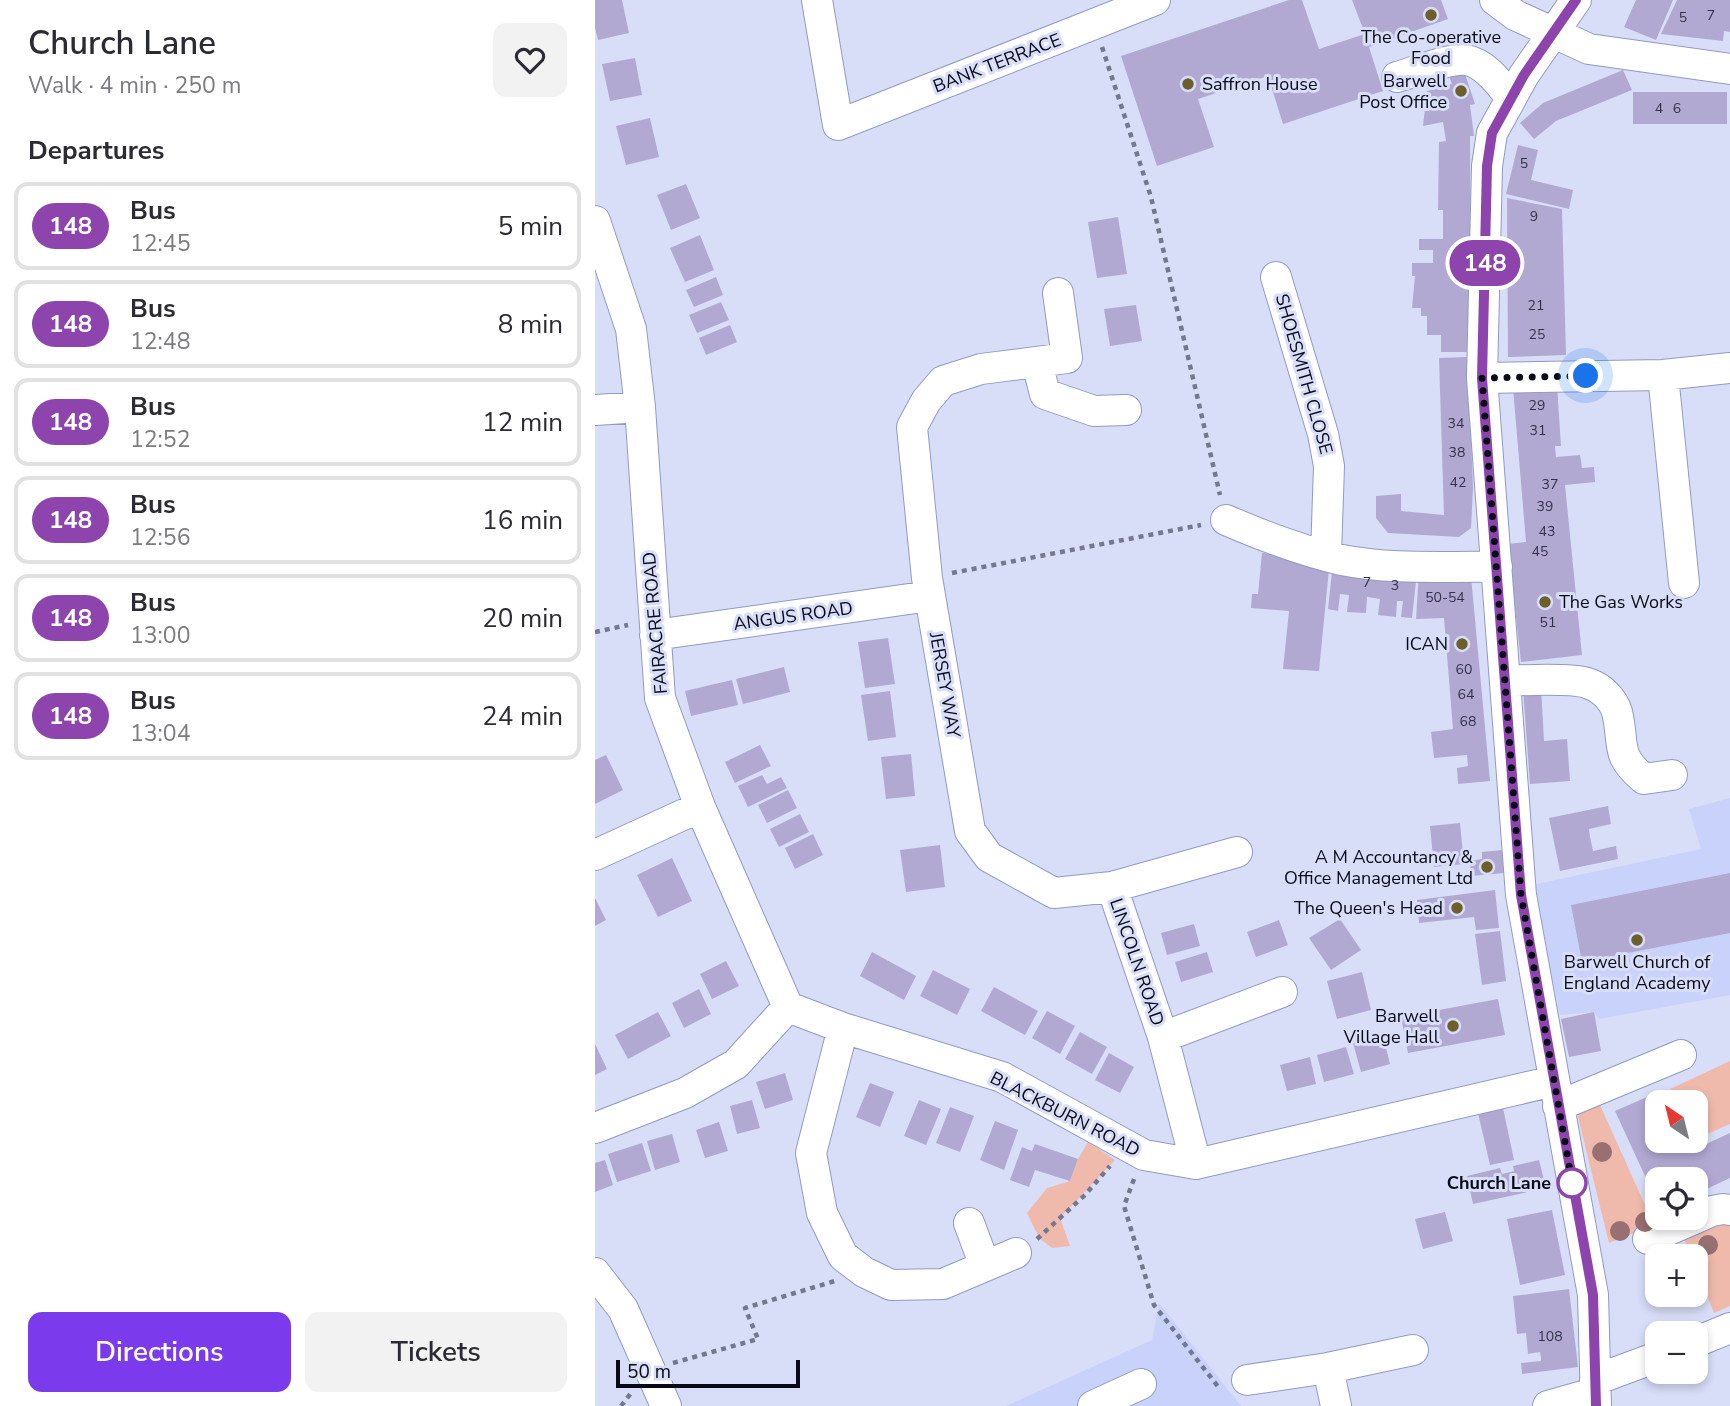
<!DOCTYPE html>
<meta charset="utf-8">
<style>
body{margin:0;font-family:"Nunito Sans",sans-serif;background:#f2f2f3;color:#2b2b33;height:100vh;display:flex;flex-direction:column;font-size:26px;white-space:nowrap}
*{box-sizing:border-box;margin:0}
p{font-size:23px;color:#7c7c81}
.icon{flex:none;width:38px;height:38px;fill:none;stroke:currentColor;stroke-width:2;stroke-linecap:round;stroke-linejoin:round}
.map{position:relative;flex:1;overflow:hidden}
.side{display:flex;flex-direction:column;background:#fff;width:595px}
.side>*{flex:none}
.badge{padding:0 14px;border-radius:23px;font-size:24px;line-height:46px}
.needle{width:46px;rotate:325deg}
.fabs{position:absolute;left:1050px;top:1090px;display:grid;gap:14px}
.fabs a{display:grid;place-items:center;width:63px;height:63px;border-radius:14px;background:#fff;box-shadow:0 4px 10px #0003;font-size:35px}
.scale{position:absolute;left:21px;bottom:18px;width:184px;box-sizing:border-box;padding-left:7px;border:4px solid #080a18;border-top:0;font-size:19px;line-height:24px;white-space:nowrap;color:#080a18;-webkit-text-stroke:5px #d8def8;paint-order:stroke}
.you{position:absolute;width:35px;height:35px;margin:-18px;border:5px solid #fff;border-radius:50%;background:#1a73e8;box-shadow:0 0 0 10px #1a73e833}
.map>.badge{position:absolute;translate:-50% -50%;box-shadow:0 0 0 4px #fff}
h2{padding:0 28px;font-size:26px;line-height:63px}
.round{display:grid;place-items:center;flex:none;width:74px;height:74px;border-radius:14px;background:#f2f2f3}
.summary{display:flex;align-items:center;justify-content:space-between;height:119px;padding:0 28px}
h1{font-size:33px;font-weight:600;line-height:52px}
.cta{display:flex;gap:14px;margin-top:auto;padding:14px 28px}
.cta a{flex:1;height:80px;border-radius:14px;background:#7c3aed;color:#fff;font-size:28px;font-weight:600;line-height:80px;text-align:center}
.cta a+a{background:#f2f2f3;color:#2b2b33}
ul{padding:0;list-style:none}
li{display:flex;align-items:center;gap:21px;height:88px;margin:0 14px 10px;padding:0 14px;border:4px solid #e1e1e2;border-radius:14px}
li div{flex:1}
li b{display:block;font-size:26px}
li em{font-style:normal}
li .badge{min-width:77px;font-weight:700;text-align:center}
main{display:flex;flex:1;min-height:0}
.map>svg:first-child{display:block}
.built{fill:#c9d2fa}
.green{fill:#efbaac}
.building{fill:#b2a9d3}
.lines{fill:none;stroke-linecap:round;stroke-linejoin:round}
.minor-casing{stroke:#919ac3;stroke-width:32}
.path{stroke:#74788c;stroke-width:4.5;stroke-dasharray:5 5;stroke-linecap:butt}
.minor{stroke:#fff;stroke-width:30}
.tree{fill:#987071}
.line-casing{stroke:#fff;stroke-width:16}
.line{stroke:#8e44ad;stroke-width:10}
.walk{stroke:#080a18;stroke-width:7;stroke-dasharray:0 12.6}
.poi-dot{fill:#6c5f2c;stroke:#d8def8;stroke-width:2.5}
.stop-dot{fill:#fff;stroke:#8e44ad;stroke-width:3.5}
.labels{text-anchor:middle;stroke-width:6;stroke-linejoin:round;paint-order:stroke}
.number-label{font-size:14px;fill:#323247}
.poi-label{font-size:18px;fill:#080a18;stroke:#d8def8;text-anchor:end}
.street-label{font-size:18px;fill:#080a18;stroke:#d8def8}
.stop-label{font-size:18px;font-weight:bold;fill:#080a18;stroke:#d8def8;text-anchor:end}
</style>
<main>
<section class="side">
<div class="summary"><div><h1>Church Lane</h1><p>Walk · 4 min · 250 m</p></div><a class="round"><svg class="icon" aria-label="heart" viewBox="0 0 24 24"><path d="M12 20l-8-8c-3-5 5-10 8-4 3-6 11-1 8 4z"/></svg></a></div>
<h2>Departures</h2>
<ul>
<li><span class="badge" style="background:#8e44ad;color:#fff">148</span><div><b>Bus</b><p>12:45</p></div><em>5 min</em></li>
<li><span class="badge" style="background:#8e44ad;color:#fff">148</span><div><b>Bus</b><p>12:48</p></div><em>8 min</em></li>
<li><span class="badge" style="background:#8e44ad;color:#fff">148</span><div><b>Bus</b><p>12:52</p></div><em>12 min</em></li>
<li><span class="badge" style="background:#8e44ad;color:#fff">148</span><div><b>Bus</b><p>12:56</p></div><em>16 min</em></li>
<li><span class="badge" style="background:#8e44ad;color:#fff">148</span><div><b>Bus</b><p>13:00</p></div><em>20 min</em></li>
<li><span class="badge" style="background:#8e44ad;color:#fff">148</span><div><b>Bus</b><p>13:04</p></div><em>24 min</em></li>
</ul>
<div class="cta"><a>Directions</a><a>Tickets</a></div>
</section>
<div class="map">
<svg width="1135" height="1406" viewBox="0 0 1135 1406">
<rect width="100%" height="100%" fill="#d8def8"/>
<path class="built" d="M1135,798V995L1004,1019L999,1012L965,1015L937,885L1106,849L1094,809Z
M564,1303L646,1406H411L557,1340Z"/>
<path class="green" d="M1135,1061V1124L1101,1139V1102H1081L1075,1089Z
M1001,1096L1059,1225L1014,1243L980,1105Z
M493,1142L520,1160L465,1218L475,1246L457,1248L444,1238L432,1213L452,1188L475,1181L483,1159Z
M1135,1222V1306L1119,1313L1101,1268V1256H1096L1088,1237L1119,1223Z"/>
<path class="building" d="M0,0H27L34,33L3,40L0,28Z
M694,0H707L724,49L770,34L757,0H846L853,19L774,47L788,91L688,124L673,76L603,99L619,147L562,166L526,56Z
M1041,0H1078L1061,40L1029,27Z
M1082,0H1135V32L1129,31L1128,41L1066,34Z
M40,58L47,95L15,101L7,64Z
M868,68L880,104L875,105L879,136H875L876,352H846V335H832V316H826V308H817L820,276H817V263H838V250H824V239H848V210H843L844,142L851,141L848,122L828,126L832,91L857,84L853,73Z
M1028,70L1037,90L961,121L939,139L925,123L948,103Z
M1038,92H1132V124H1038Z
M55,118L64,157L31,165L21,126Z
M923,145L943,150L936,180L978,190L974,209L911,194Z
M91,184L105,218L76,230L62,195Z
M912,198L967,209L971,355L913,357Z
M523,217L532,274L502,278L493,222Z
M105,235L119,270L90,282L75,248Z
M121,277L128,295L99,307L91,290Z
M126,302L134,320L102,333L94,315Z
M541,305L547,341L515,346L509,309Z
M135,325L142,342L111,355L104,338Z
M873,357L878,488L876,528L864,537L793,533L781,518V496L806,494V511L849,515L844,358Z
M962,385L966,446H960L961,457L985,455L987,468L999,467L1000,482L970,485L987,655L926,662L913,544L931,542L918,388Z
M667,553L735,559L724,671L688,669L694,611L656,608L657,594H663Z
M738,562L822,572L817,618L806,617L808,601H802L801,617L783,615L785,599L772,597L771,613L752,612L754,595L745,594L743,611L733,609Z
M824,572L876,576L895,781L863,784L862,768L873,766L872,755L839,758L836,732L858,729L849,618L821,619Z
M293,638L300,684L270,688L263,642Z
M189,667L195,692L148,704L141,679Z
M137,680L143,705L96,716L90,691Z
M946,688L949,741L972,739L975,781L935,784L928,689Z
M295,691L301,737L273,741L266,695Z
M165,745L176,766L140,783L130,762Z
M316,754L320,796L291,799L286,757Z
M11,755L28,790L0,804V760Z
M167,775L172,784L186,777L192,788L153,807L143,786Z
M193,790L202,808L172,823L163,805Z
M1013,806L1016,824L994,829L995,837L998,851L1021,846L1023,859L965,871L954,818Z
M205,814L214,832L184,847L175,829Z
M865,823L869,864L839,867L835,826Z
M218,834L228,855L200,869L190,848Z
M345,845L350,887L311,892L305,850Z
M907,850L909,873L876,876L875,861L887,859V852Z
M77,858L97,901L63,917L42,875Z
M1135,873V933L987,962L976,905Z
M900,890L904,928L881,930L879,917L824,923L822,900Z
M0,898L11,920L0,926Z
M745,919L766,950L736,970L714,938Z
M684,920L693,945L661,957L652,932Z
M599,924L605,946L572,955L566,933Z
M905,931L911,981L887,985L880,934Z
M277,952L321,976L309,1000L265,976Z
M612,952L618,972L586,982L580,962Z
M131,961L144,986L117,999L105,974Z
M338,970L375,989L362,1015L325,996Z
M767,972L776,1010L742,1019L732,981Z
M399,987L443,1011L430,1035L386,1011Z
M104,989L116,1014L89,1028L77,1003Z
M903,999L910,1035L813,1053L806,1017Z
M452,1011L480,1026L465,1054L437,1038Z
M63,1012L76,1036L33,1059L20,1035Z
M999,1012L1006,1051L974,1057L966,1019Z
M485,1032L512,1047L497,1074L470,1059Z
M788,1036L795,1064L766,1072L758,1043Z
M0,1044L12,1069L0,1075Z
M751,1047L759,1074L729,1082L722,1055Z
M514,1053L539,1067L525,1093L500,1080Z
M715,1057L721,1084L692,1091L685,1065Z
M190,1073L198,1100L170,1109L161,1082Z
M275,1083L299,1092L285,1127L261,1117Z
M1068,1090L1074,1102H1062V1141H1091L1096,1151L1135,1133V1178L1101,1194V1180H1062V1202L1020,1111Z
M157,1100L165,1128L142,1134L135,1106Z
M324,1100L346,1109L331,1145L309,1136Z
M355,1107L379,1116L365,1152L341,1143Z
M908,1108L919,1160L895,1165L883,1113Z
M400,1121L423,1130L409,1170L385,1160Z
M124,1122L133,1151L110,1158L101,1130Z
M77,1134L85,1162L60,1170L52,1141Z
M47,1143L56,1171L22,1182L13,1154Z
M440,1144L483,1159L475,1181L440,1170L434,1187L415,1180L427,1147L437,1151Z
M10,1160L18,1185L0,1192V1163Z
M944,1160L951,1188L878,1204L872,1176L905,1168L907,1174L919,1171L918,1166Z
M957,1210L970,1275L925,1285L912,1219Z
M850,1212L858,1241L828,1249L820,1219Z
M974,1289L983,1367L927,1374L926,1363L946,1361V1358L945,1352L933,1354L931,1333L922,1334L918,1296Z"/>
<g class="lines">
<g class="minor-casing">
<path id="minor" d="M222,0L243,125L560,0
M900,0L920,15L994,49L1135,69
M981,0L929,75L897,133L892,166L887,378L926,895L998,1295L1001,1406
M802,77C820,72 853,58 871,60C890,63 905,84 916,98
M0,221L36,329L45,407L65,698L105,807L193,1007
M681,277L728,434L734,466L731,555
M463,293L472,358L386,369L348,381L331,401L317,427L332,578L375,831L394,857L459,893L517,887L642,852
M442,363L450,394L499,411L531,410
M1068,375L1089,583
M887,378L1068,375L1135,368
M0,410L45,407
M631,520C668,536 707,551 747,560C797,570 851,566 902,567
M60,635L335,596
M911,681C927,680 977,678 992,683C1006,687 1018,699 1022,712C1030,745 1019,754 1049,779L1077,775
M0,855L105,807
M517,887L568,1037L601,1164
M193,1007L248,1028L407,1077L549,1155L601,1164L959,1081
M248,1028L216,1153L227,1213L248,1256L269,1272L296,1285L348,1284L421,1253
M568,1037L687,992
M963,1106L1086,1055
M0,1128L90,1093L141,1064L193,1007
M374,1223L390,1266
M1053,1239L1117,1211L1128,1209L1135,1210
M0,1273L28,1309L71,1406
M1101,1342L1135,1328
M733,1368L818,1350
M652,1380L733,1368L741,1406
M1000,1380L1062,1357
M498,1406L546,1384
M953,1406L999,1393"/>
</g>
<path class="path" d="M507,47L556,197L625,495
M357,573L606,525
M0,632L33,625
M539,1179L529,1206L559,1305L625,1389
M442,1239L490,1195L515,1166
M78,1363L163,1339L150,1308L240,1281
M26,1406L36,1393"/>
<use href="#minor" class="minor"/>
</g>
<g class="tree">
<circle cx="1007" cy="1152" r="10"/>
<circle cx="1050" cy="1222" r="10"/>
<circle cx="1025" cy="1231" r="10"/>
<circle cx="1113" cy="1245" r="10"/>
</g>
<g class="lines">
<g class="line-casing">
<path id="line" d="M981,0L929,75L897,133L892,166L887,378L926,895L998,1295L1001,1406"/>
</g>
<use href="#line" class="line"/>
<path class="walk" d="M977,1183L978,1187L926,895L887,378L991,376"/>
</g>
<g class="poi-dot">
<circle cx="836" cy="15" r="7"/>
<circle cx="593" cy="84" r="7"/>
<circle cx="866" cy="91" r="7"/>
<circle cx="950" cy="602" r="7"/>
<circle cx="867" cy="644" r="7"/>
<circle cx="892" cy="867" r="7"/>
<circle cx="862" cy="908" r="7"/>
<circle cx="1042" cy="940" r="7"/>
<circle cx="858" cy="1026" r="7"/>
</g>
<circle class="stop-dot" cx="977" cy="1183" r="14"/>
<g class="labels">
<g class="number-label">
<text x="1116" y="20">7</text>
<text x="1088" y="22">5</text>
<text x="1064" y="113">4</text>
<text x="1082" y="113">6</text>
<text x="929" y="168">5</text>
<text x="939" y="221">9</text>
<text x="941" y="310">21</text>
<text x="942" y="339">25</text>
<text x="942" y="410">29</text>
<text x="861" y="428">34</text>
<text x="943" y="435">31</text>
<text x="862" y="457">38</text>
<text x="863" y="487">42</text>
<text x="955" y="489">37</text>
<text x="950" y="511">39</text>
<text x="952" y="536">43</text>
<text x="945" y="556">45</text>
<text x="772" y="587">7</text>
<text x="800" y="590">3</text>
<text x="850" y="602">50-54</text>
<text x="953" y="627">51</text>
<text x="869" y="674">60</text>
<text x="871" y="699">64</text>
<text x="873" y="726">68</text>
<text x="955" y="1341">108</text>
</g>
<g class="poi-label">
<text x="836" y="43" text-anchor="middle">The Co-operative<tspan x="836" dy="21">Food</tspan></text>
<text x="852" y="87">Barwell<tspan x="852" dy="21">Post Office</tspan></text>
<text x="607" y="90" text-anchor="start">Saffron House</text>
<text x="964" y="608" text-anchor="start">The Gas Works</text>
<text x="853" y="650">ICAN</text>
<text x="878" y="863">A M Accountancy &amp;<tspan x="878" dy="21">Office Management Ltd</tspan></text>
<text x="848" y="914">The Queen's Head</text>
<text x="1042" y="968" text-anchor="middle">Barwell Church of<tspan x="1042" dy="21">England Academy</tspan></text>
<text x="844" y="1022">Barwell<tspan x="844" dy="21">Village Hall</tspan></text>
</g>
<g class="street-label">
<text transform="translate(402 63) rotate(-21)" y="6">BANK TERRACE</text>
<text transform="translate(709 374) rotate(74)" y="6">SHOESMITH CLOSE</text>
<text transform="translate(198 616) rotate(-8)" y="6">ANGUS ROAD</text>
<text transform="translate(60 623) rotate(-95)" y="6">FAIRACRE ROAD</text>
<text transform="translate(350 685) rotate(80)" y="6">JERSEY WAY</text>
<text transform="translate(542 962) rotate(71)" y="6">LINCOLN ROAD</text>
<text transform="translate(470 1114) rotate(27)" y="6">BLACKBURN ROAD</text>
</g>
<g class="stop-label">
<text x="956" y="1189">Church Lane</text>
</g>
</g>
</svg>
<div class="fabs">
<a><svg class="needle" viewBox="-14 -14 28 28"><path d="M0-13l5 13h-10z" fill="#e53935"/><path d="M0 13l5-13h-10z" fill="#7c7c81"/></svg></a>
<a><svg class="icon" aria-label="locate" viewBox="0 0 24 24"><circle cx="12" cy="12" r="6"/><path d="M12 2v4M12 18v4M2 12h4M18 12h4"/></svg></a>
<a>+</a>
<a>−</a>
</div>
<div class="scale">50 m</div>
<div class="you" style="left:991px;top:376px"></div>
<b class="badge" style="left:890px;top:263px;background:#8e44ad;color:#fff">148</b>
</div>
</main>
